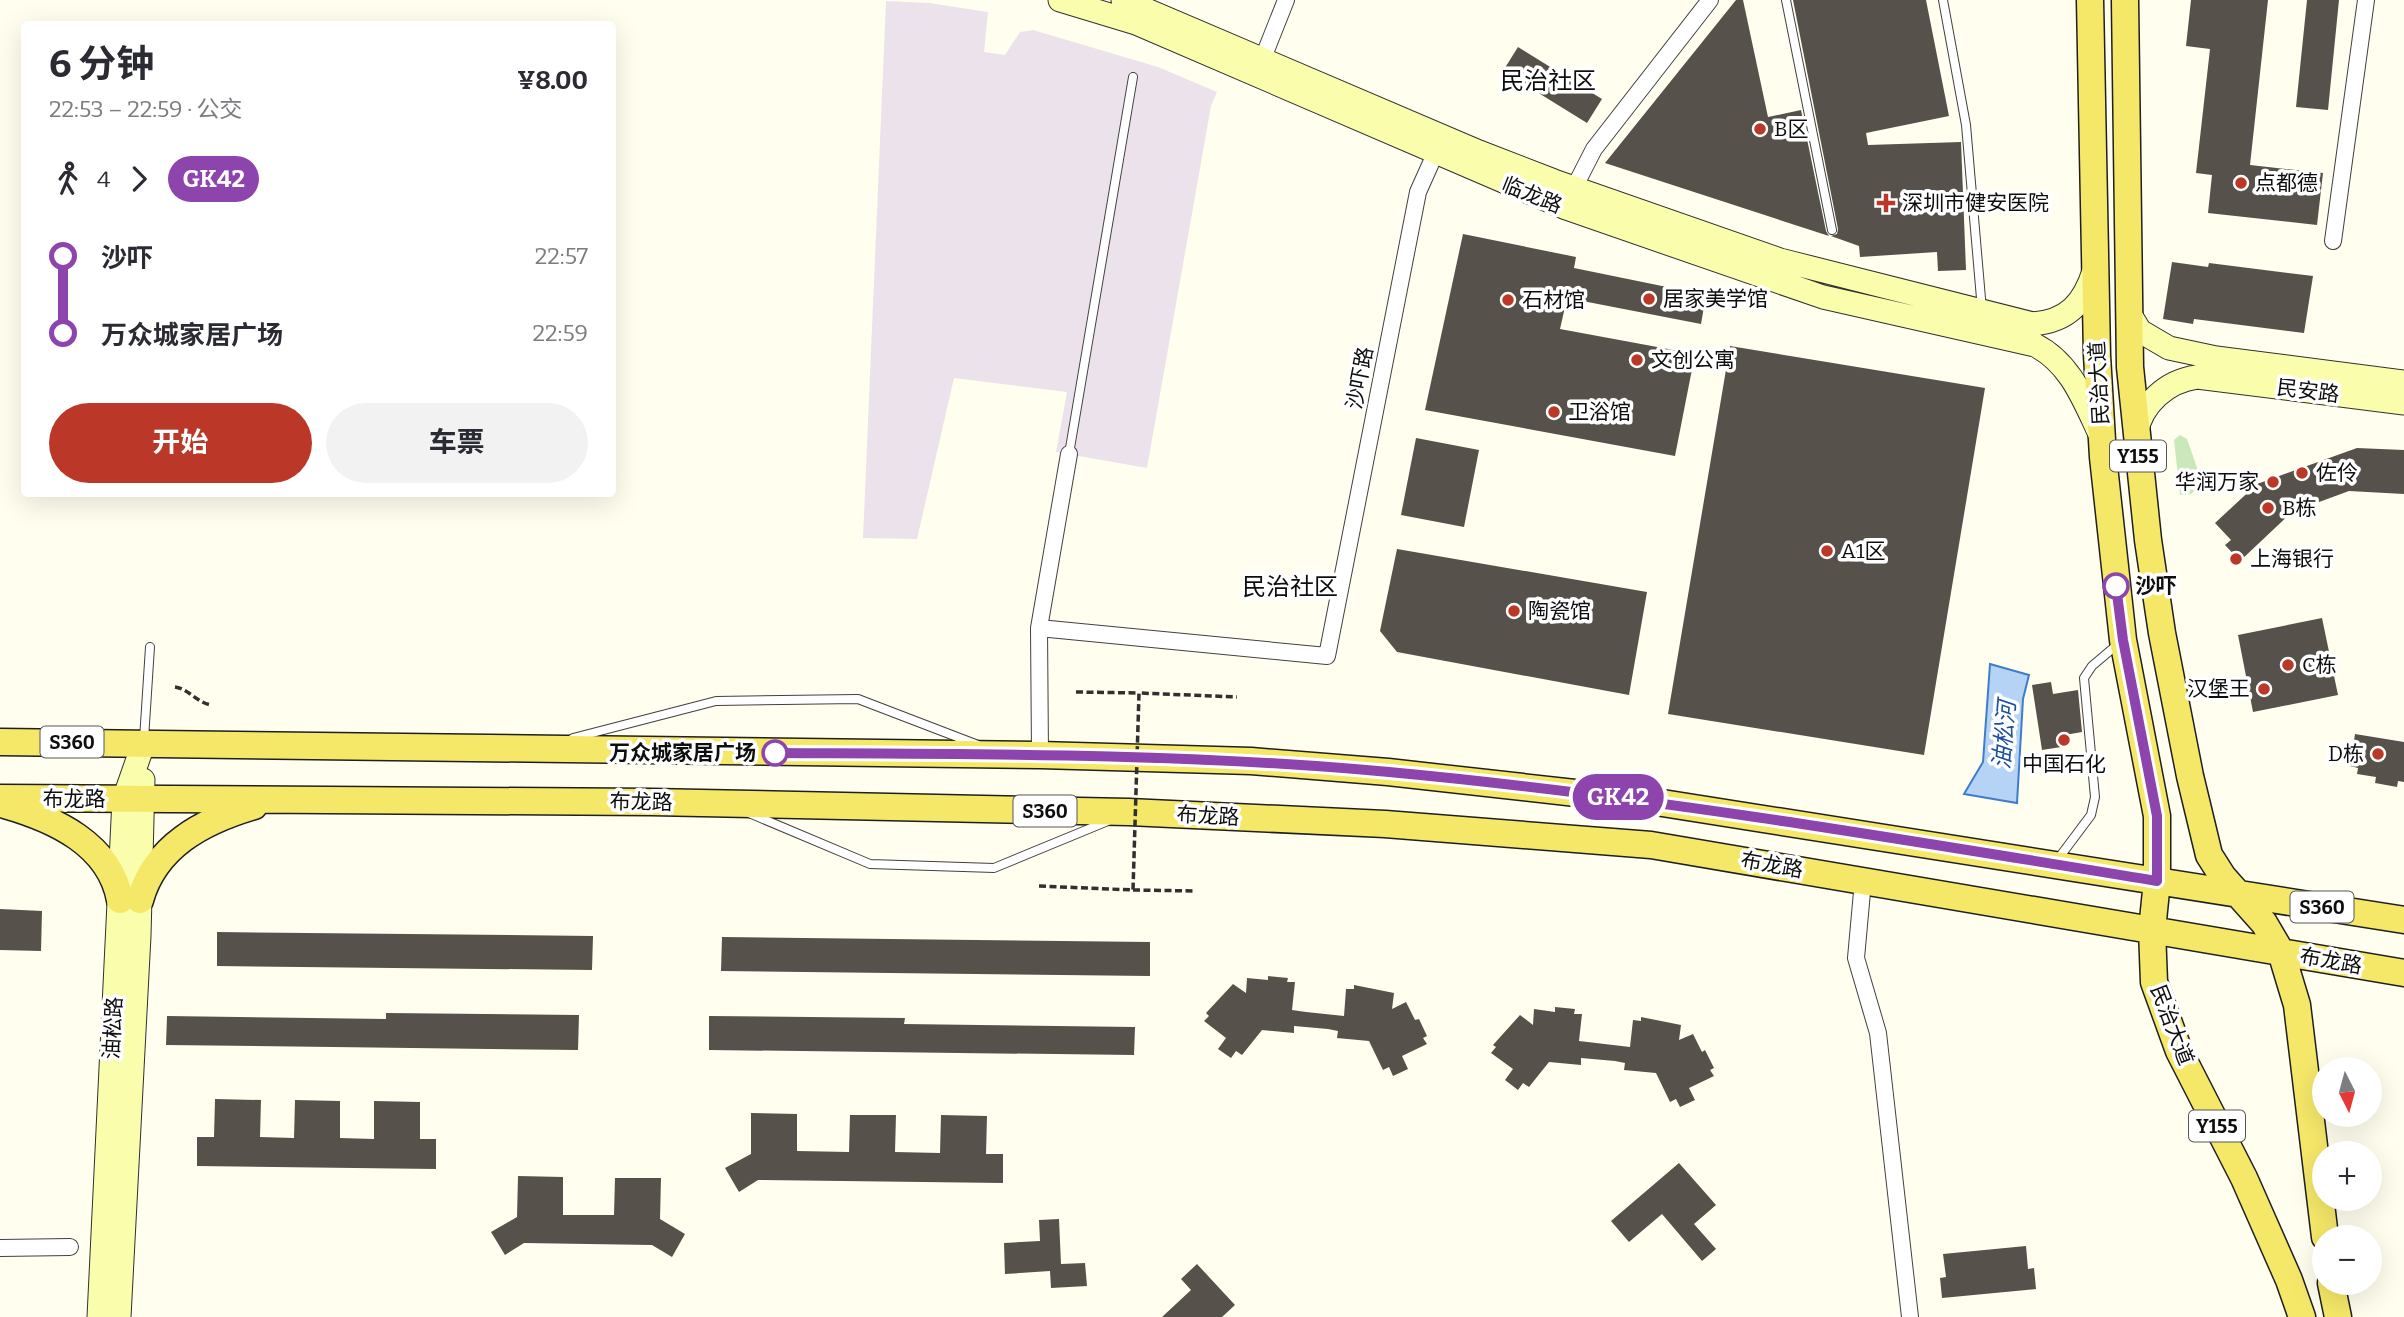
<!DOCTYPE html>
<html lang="zh">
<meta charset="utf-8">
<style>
body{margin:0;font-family:Bitter,"Noto Sans SC",serif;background:#f2f2f3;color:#2b2b33;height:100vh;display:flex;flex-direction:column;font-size:26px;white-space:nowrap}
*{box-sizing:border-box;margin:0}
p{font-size:23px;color:#7c7c81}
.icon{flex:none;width:38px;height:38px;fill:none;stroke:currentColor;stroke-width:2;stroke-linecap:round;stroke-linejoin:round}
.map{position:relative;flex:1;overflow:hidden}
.drawer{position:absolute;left:21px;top:21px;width:595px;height:476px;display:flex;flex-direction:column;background:#fff;border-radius:7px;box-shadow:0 7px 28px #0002}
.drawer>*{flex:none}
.badge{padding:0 14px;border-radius:23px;font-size:24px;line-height:46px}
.needle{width:46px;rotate:174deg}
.buttons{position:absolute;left:2312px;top:1057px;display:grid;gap:14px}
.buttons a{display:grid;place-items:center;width:70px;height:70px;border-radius:50%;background:#fff;box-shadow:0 7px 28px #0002;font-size:35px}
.map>.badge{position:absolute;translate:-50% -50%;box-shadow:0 0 0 4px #fff}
.legs{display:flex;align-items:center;gap:10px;height:77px;padding:0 28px;font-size:23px}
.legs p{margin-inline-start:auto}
.overview{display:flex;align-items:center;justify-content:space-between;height:119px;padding:0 28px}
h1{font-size:38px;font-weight:700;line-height:52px}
.action{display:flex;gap:14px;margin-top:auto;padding:14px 28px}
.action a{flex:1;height:80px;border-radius:42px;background:#bb3829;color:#fff;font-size:28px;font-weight:700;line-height:80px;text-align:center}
.action a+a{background:#f2f2f3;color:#2b2b33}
ul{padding:0 28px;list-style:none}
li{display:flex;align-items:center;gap:24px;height:77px;font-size:26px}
li i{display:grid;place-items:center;width:10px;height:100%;margin:0 9px;background:currentColor}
li i::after{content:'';width:18px;height:18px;margin:-9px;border:5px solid;border-radius:50%;background:#fff}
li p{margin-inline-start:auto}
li:first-child i{background:linear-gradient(#0000 50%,currentColor 0)}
li:last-child i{background:linear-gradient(currentColor 50%,#0000 0)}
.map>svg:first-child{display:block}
.industrial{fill:#ece2ec}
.green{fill:#cbe8ba}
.water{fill:#b5d3f5;stroke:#3e7dca;stroke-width:2}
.building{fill:#56514a}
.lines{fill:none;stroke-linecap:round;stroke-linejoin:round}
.lane-casing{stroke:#414141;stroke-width:10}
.street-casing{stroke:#414141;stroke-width:18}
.secondary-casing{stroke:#303030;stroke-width:25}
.primary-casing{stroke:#1f1f1f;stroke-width:29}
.path{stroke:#303030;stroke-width:3.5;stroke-dasharray:7 3.5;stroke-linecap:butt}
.lane{stroke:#fff;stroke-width:8}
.street{stroke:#fff;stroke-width:16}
.secondary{stroke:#fafdac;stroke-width:23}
.primary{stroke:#f5e869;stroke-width:26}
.path-bridge{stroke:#303030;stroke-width:3.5;stroke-dasharray:7 3.5;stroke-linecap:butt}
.line-1-casing{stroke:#fff;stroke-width:16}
.line-1{stroke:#8e44ad;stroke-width:10}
.poi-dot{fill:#bb3829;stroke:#fff;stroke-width:2.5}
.stop-1-dot{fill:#fff;stroke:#8e44ad;stroke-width:3.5}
.labels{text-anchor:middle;stroke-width:7;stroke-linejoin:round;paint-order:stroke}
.shield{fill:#fff;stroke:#565656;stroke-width:2}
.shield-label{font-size:19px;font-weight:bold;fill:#0e0e0e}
.poi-label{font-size:21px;fill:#0e0e0e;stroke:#fff;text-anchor:start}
.street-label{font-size:21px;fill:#0e0e0e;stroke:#fff}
.stop-label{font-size:21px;font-weight:bold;fill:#0e0e0e;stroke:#fff;text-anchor:start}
.water-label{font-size:23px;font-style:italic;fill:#1a509d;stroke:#fff}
.quarter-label{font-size:24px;fill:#0e0e0e;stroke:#fff}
</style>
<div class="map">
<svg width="2404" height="1317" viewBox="0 0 2404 1317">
<rect width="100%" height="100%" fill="#fffeef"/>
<path class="industrial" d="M886,1L929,3L988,12L984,52L1005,55L1020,32L1033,30L1158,67L1217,92L1211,106L1147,468L1056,452L1067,392L954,378L917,539L863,538Z"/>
<path class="green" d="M2180,435L2187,439L2203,485L2191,494L2180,495L2174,440Z"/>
<path class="water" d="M1990,664L2029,675L2023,699L2017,803L1964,794L1983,762Z"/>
<path class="building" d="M1736,0H1743L1768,117L1801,110L1826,231L1829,236L1605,163Z
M1793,0H1926L1949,116L1866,133L1868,145L1961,142L1966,270L1938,271L1937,252L1860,257L1859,246L1831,236L1837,234L1838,229Z
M2191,0H2268L2250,165L2323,173L2317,225L2208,213L2212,175L2196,173L2210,49L2186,46Z
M2307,0H2339L2328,110L2296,107Z
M1518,47L1602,99L1587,123L1503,71Z
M1463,234L1576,257L1574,268L1706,295L1701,324L1567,298L1560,329L1695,354L1675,456L1425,410Z
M2172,262L2208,267L2209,263L2313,276L2304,333L2194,319L2193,324L2163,319Z
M1730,346L1985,388L1924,755L1668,714Z
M1416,438L1479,450L1464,527L1401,515Z
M2357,448L2404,450V494L2349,491L2292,512L2240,561L2225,545L2231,540L2215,523L2257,484Z
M1397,549L1647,592L1629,695L1397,652L1380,631Z
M2322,618L2338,695L2253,712L2238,635Z
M2051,682L2053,694L2078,690L2082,732L2059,736L2061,747L2042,750L2032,685Z
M2355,734L2404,742V782L2398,781L2397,787L2375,783L2376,777L2357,774L2358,768L2350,766Z
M0,909L42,911L41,951L0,950Z
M217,932L593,936L592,970L217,966Z
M722,937L1150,942V976L721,971Z
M1268,976L1288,978L1287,982H1295L1292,1010L1306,1012L1344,1016L1346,989H1354V985L1394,993L1392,1009L1406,1002L1415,1020L1419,1019L1427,1036L1423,1038L1427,1044L1402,1056L1408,1069L1393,1076L1389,1067L1383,1070L1369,1041L1337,1038L1338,1031L1328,1029L1294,1026V1033L1262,1030L1242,1055L1236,1051L1231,1058L1218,1049L1226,1038L1204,1021L1209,1016L1206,1013L1233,984L1246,993L1247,978L1268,980Z
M1555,1007L1575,1009L1574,1014H1582L1579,1041L1630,1047L1633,1020L1641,1021V1017L1681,1025L1679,1040L1693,1034L1702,1052L1705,1050L1714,1068L1710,1070L1714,1076L1689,1088L1695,1100L1680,1107L1676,1099L1670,1102L1656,1073L1624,1070L1625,1063L1615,1061L1581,1058V1065L1549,1062L1529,1087L1523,1083L1518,1090L1505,1080L1513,1069L1491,1053L1496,1047L1493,1045L1520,1015L1533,1025L1534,1009L1555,1012Z
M386,1013L579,1015L578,1050L166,1045L167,1016L386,1019Z
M709,1016L905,1018L904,1024L1135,1027L1134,1055L709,1050Z
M215,1099L261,1100L260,1137L294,1138L295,1100L340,1101V1138L374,1139V1101L420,1102V1139H436V1169L197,1166V1137H214Z
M751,1113L797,1114V1151L849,1152L850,1115H896L895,1152L940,1153L941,1115L987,1116L986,1154H1003V1183L758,1180L739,1192L725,1168L751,1154Z
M1679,1163L1716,1205L1694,1224L1716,1249L1702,1261L1662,1214L1629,1242L1611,1221Z
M518,1176L563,1177V1215H614L615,1178H661L660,1219L685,1234L672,1257L652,1245L524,1243L505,1255L491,1232L517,1217Z
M1059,1219L1061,1264L1085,1263L1087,1286L1051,1288L1050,1271L1005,1274L1004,1243L1040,1241L1039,1220Z
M2026,1246L2028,1269L2034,1268L2036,1289L1942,1298L1940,1278L1946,1277L1943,1254Z
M1197,1264L1235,1305L1222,1317H1162L1191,1290L1181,1279Z"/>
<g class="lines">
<g class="lane-casing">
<path id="lane" d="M1786,0L1832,230
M1943,0L1966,125L1982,310
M1069,454L1133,77
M573,738L716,701L858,699L978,745
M144,739L150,647
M749,813L870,864L994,868L1108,821
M2058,859L2091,815L2095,797L2084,678L2092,666L2118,644"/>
</g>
<g class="street-casing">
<path id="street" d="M1263,58L1286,0
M1574,188L1594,149L1710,0
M2333,241L2366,0
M1039,628L1327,656L1418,192L1439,145
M1040,755L1039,628L1069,454
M1863,881L1856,958L1878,1033L1910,1317
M0,1248L70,1247"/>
</g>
<g class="secondary-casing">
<path id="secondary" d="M1060,0L1136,23L1566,208L1823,297L2035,345C2070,363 2083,398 2099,432
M1123,0L1479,152L1554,181L1780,260L2033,324C2068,321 2084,303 2094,271
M2129,313L2140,331L2169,348L2216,358L2404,382
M2136,434C2141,404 2167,381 2197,377L2404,403
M99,1317L124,799L144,742
M119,1317L139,936L143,780"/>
</g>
<g class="primary-casing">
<path id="primary" d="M2090,0L2097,355L2103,457L2123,640L2157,816V881L2152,930L2154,982L2179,1051L2244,1178L2289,1280L2302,1317
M2125,0L2130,367L2148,540L2162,633L2190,776L2209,855L2223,877L2264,923L2281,952L2297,1005L2325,1237
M0,742L1040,755L1251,761L1388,772L1656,802L2404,920
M0,798L651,802L1129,812L1385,824L1651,845L2404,973
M5,805C54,819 110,844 120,900
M140,900C155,846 203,821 254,806
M2331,1283L2338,1317"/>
</g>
<path class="path" d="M175,687C189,689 196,702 211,705
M1076,692L1139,693
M1133,890L1196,891"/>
<use href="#lane" class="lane"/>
<use href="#street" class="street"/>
<use href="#secondary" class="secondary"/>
<use href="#primary" class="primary"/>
<path class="path-bridge" d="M1039,886L1133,890L1139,693L1237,697"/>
</g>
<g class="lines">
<g class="line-1-casing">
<path id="line-1" d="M775,753C980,754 1185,753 1389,772C1647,796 1902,839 2157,881V816L2123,640L2116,586"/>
</g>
<use href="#line-1" class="line-1"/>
</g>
<g class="poi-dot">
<circle cx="1760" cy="129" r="7"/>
<circle cx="2241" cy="183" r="7"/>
<path d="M1882.5 192.5h7v7h7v7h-7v7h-7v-7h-7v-7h7z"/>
<circle cx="1649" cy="299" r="7"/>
<circle cx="1508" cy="300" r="7"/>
<circle cx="1637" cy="360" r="7"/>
<circle cx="1554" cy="412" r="7"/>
<circle cx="2302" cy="473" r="7"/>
<circle cx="2273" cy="482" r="7"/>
<circle cx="2268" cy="508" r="7"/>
<circle cx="1827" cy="551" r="7"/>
<circle cx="2236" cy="559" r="7"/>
<circle cx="1514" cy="611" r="7"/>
<circle cx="2288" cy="665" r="7"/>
<circle cx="2264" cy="689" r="7"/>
<circle cx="2064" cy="740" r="7"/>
<circle cx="2378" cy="754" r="7"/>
</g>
<g class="stop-1-dot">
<circle cx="2116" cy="586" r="12"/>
<circle cx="775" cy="753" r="12"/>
</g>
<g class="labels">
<g class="shield">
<rect x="2110" y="440.5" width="56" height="31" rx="5"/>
<rect x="40.5" y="726.5" width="63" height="31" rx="5"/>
<rect x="1013.5" y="795.5" width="63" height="31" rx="5"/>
<rect x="2290.5" y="891.5" width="63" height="31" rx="5"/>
<rect x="2189" y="1110.5" width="56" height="31" rx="5"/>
</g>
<g class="shield-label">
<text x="2138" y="463">Y155</text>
<text x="72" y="749">S360</text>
<text x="1045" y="818">S360</text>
<text x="2322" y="914">S360</text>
<text x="2217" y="1133">Y155</text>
</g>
<g class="poi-label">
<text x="1774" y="136">B区</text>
<text x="2255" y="190">点都德</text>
<text x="1902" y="210">深圳市健安医院</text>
<text x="1663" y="306">居家美学馆</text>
<text x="1522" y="307">石材馆</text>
<text x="1651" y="367">文创公寓</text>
<text x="1568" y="419">卫浴馆</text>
<text x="2316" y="480">佐伶</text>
<text x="2259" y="489" text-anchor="end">华润万家</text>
<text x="2282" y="515">B栋</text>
<text x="1841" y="558">A1区</text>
<text x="2250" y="566">上海银行</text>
<text x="1528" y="618">陶瓷馆</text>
<text x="2302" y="672">C栋</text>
<text x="2250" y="696" text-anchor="end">汉堡王</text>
<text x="2364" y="761" text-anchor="end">D栋</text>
<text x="2064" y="771" text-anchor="middle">中国石化</text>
</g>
<g class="street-label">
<text transform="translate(1532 195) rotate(22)" y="7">临龙路</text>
<text transform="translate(1360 378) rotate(-79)" y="7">沙吓路</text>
<text transform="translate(2099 383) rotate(-93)" y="7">民治大道</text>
<text transform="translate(2308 391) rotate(7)" y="7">民安路</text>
<text x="74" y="806">布龙路</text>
<text transform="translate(641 802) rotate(1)" y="7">布龙路</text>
<text transform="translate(1208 816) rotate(3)" y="7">布龙路</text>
<text transform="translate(1772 865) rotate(10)" y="7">布龙路</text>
<text transform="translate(2331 961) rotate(10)" y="7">布龙路</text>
<text transform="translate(2172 1025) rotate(69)" y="7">民治大道</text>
<text transform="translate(113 1028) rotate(-87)" y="7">油松路</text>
</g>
<g class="stop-label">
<text x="2135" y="593">沙吓</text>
<text x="756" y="760" text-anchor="end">万众城家居广场</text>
</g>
<g class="water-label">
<text transform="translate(2004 735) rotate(-85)" y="8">油松河</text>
</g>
<g class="quarter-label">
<text x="1548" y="89">民治社区</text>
<text x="1290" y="595">民治社区</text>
</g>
</g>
</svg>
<div class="buttons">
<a><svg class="needle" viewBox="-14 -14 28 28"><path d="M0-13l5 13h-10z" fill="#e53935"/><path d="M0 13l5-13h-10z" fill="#7c7c81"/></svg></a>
<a>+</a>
<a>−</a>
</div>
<b class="badge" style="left:1618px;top:797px;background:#8e44ad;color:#fff">GK42</b>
<section class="drawer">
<div class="overview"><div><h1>6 分钟</h1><p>22:53 – 22:59 · 公交</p></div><b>¥8.00</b></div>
<div class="legs"><svg class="icon" aria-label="walk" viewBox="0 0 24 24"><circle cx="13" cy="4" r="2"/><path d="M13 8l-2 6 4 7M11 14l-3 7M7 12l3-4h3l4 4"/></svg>4<svg class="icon" aria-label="forward" viewBox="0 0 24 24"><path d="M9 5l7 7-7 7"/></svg><b class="badge" style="background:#8e44ad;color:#fff">GK42</b></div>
<ul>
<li><i style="color:#8e44ad"></i><b>沙吓</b><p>22:57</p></li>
<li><i style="color:#8e44ad"></i><b>万众城家居广场</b><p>22:59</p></li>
</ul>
<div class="action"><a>开始</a><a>车票</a></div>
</section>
</div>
